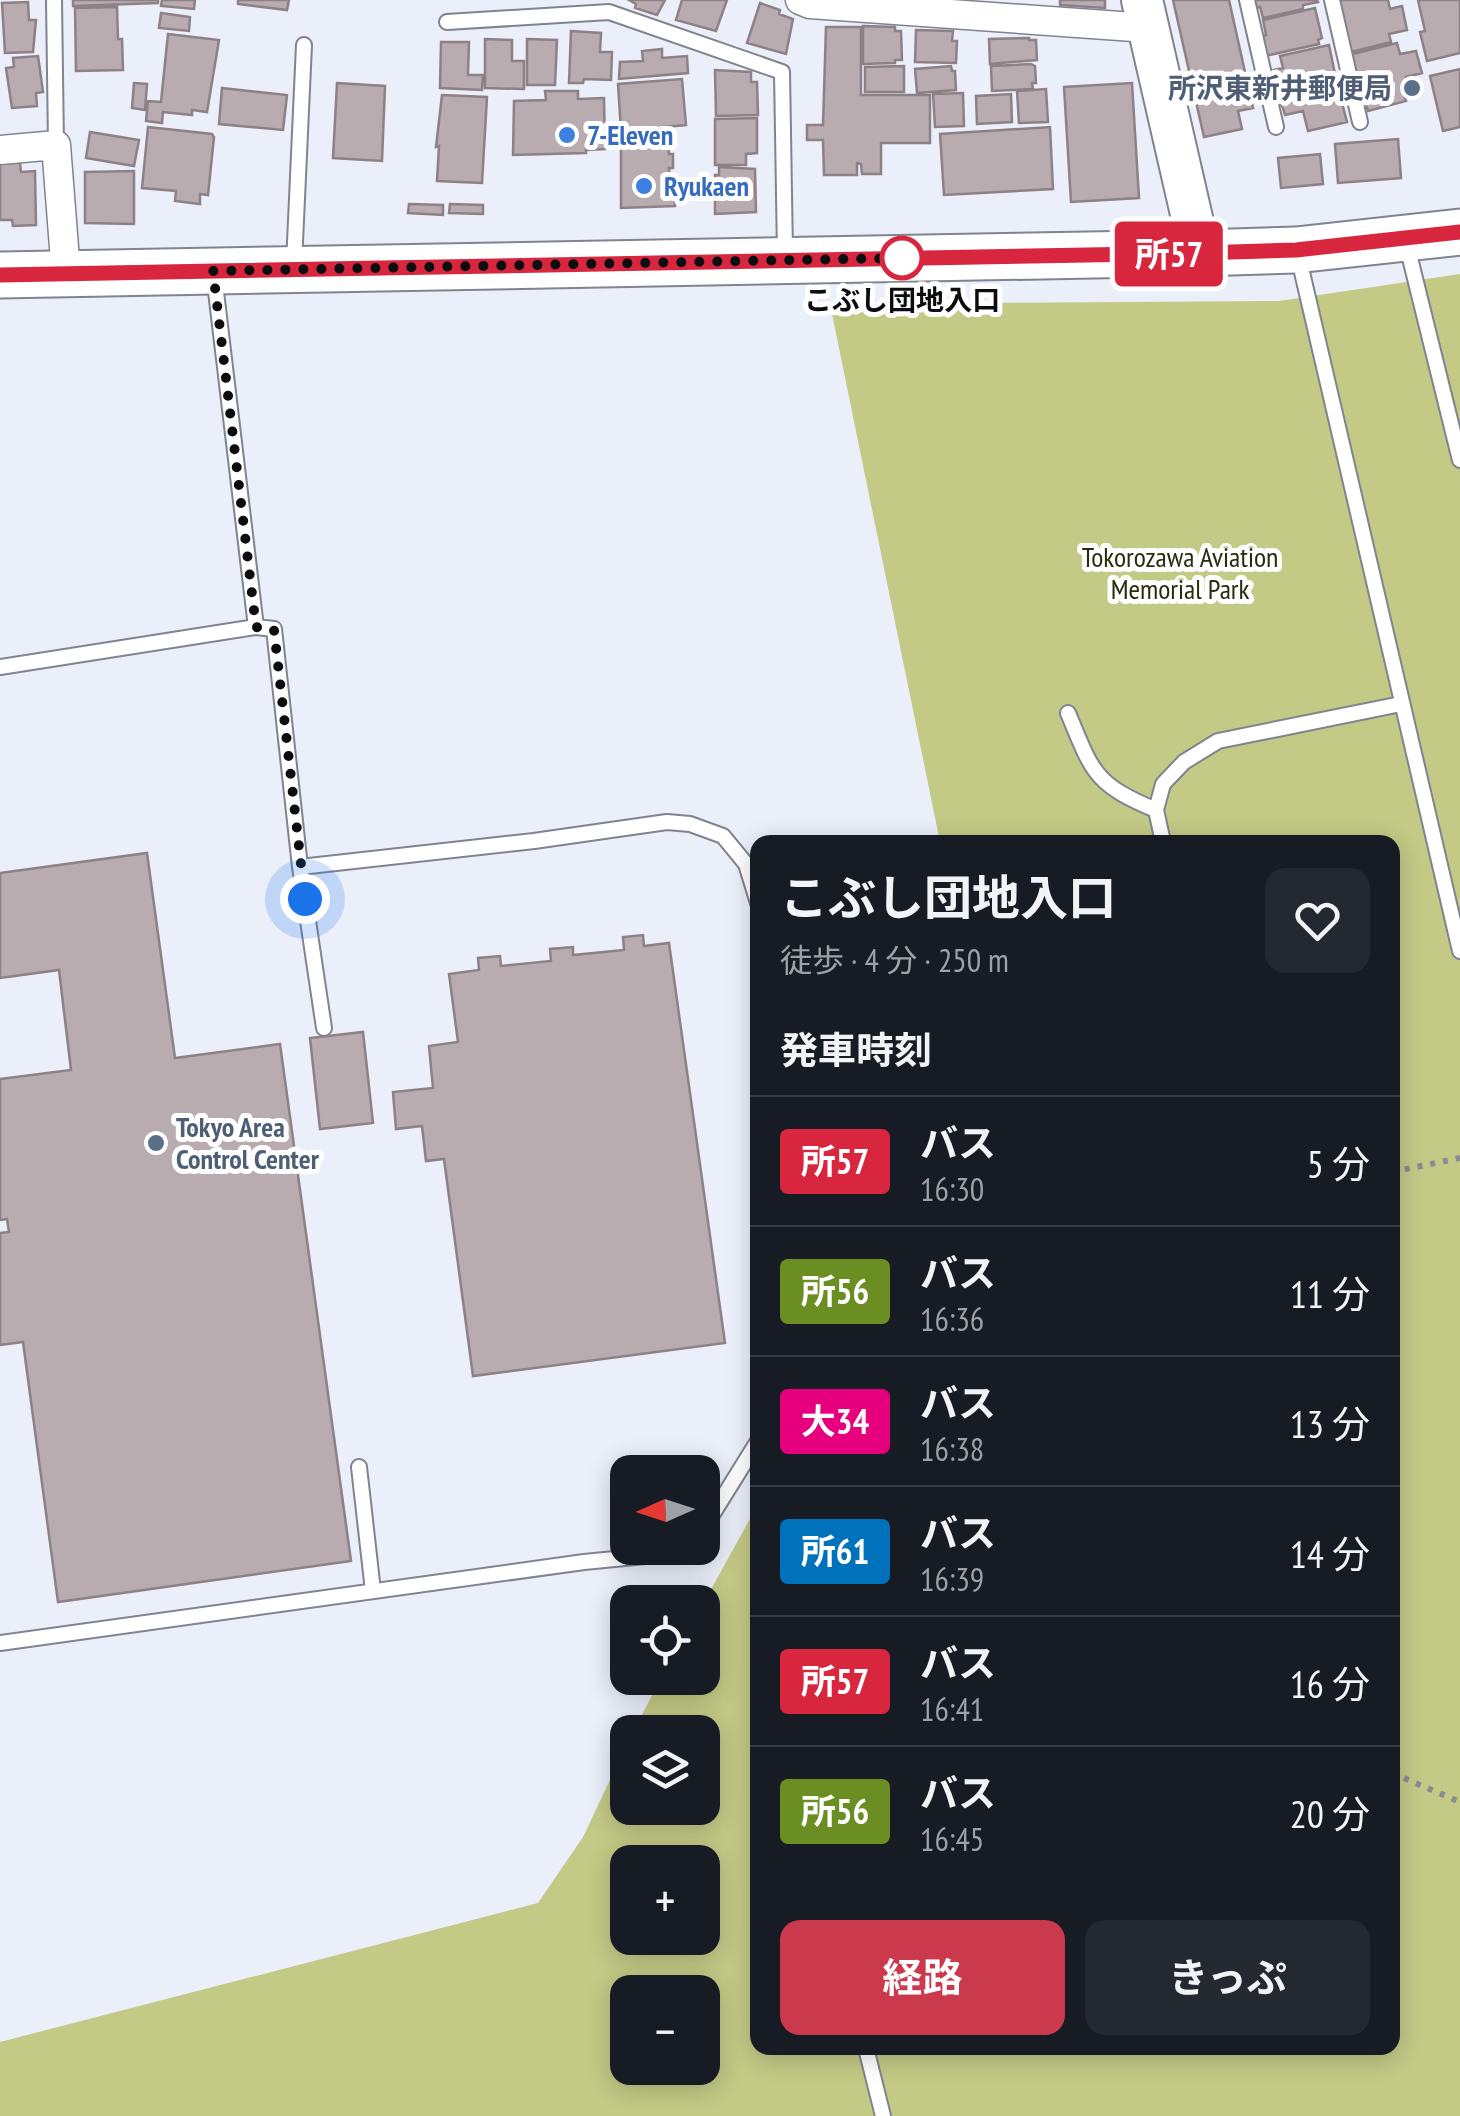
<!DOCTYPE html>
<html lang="ja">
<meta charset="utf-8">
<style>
body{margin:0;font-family:"PT Sans Narrow","Noto Sans JP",sans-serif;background:#242831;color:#f1f3f6;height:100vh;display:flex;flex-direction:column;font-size:38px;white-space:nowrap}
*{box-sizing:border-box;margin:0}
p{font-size:32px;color:#9ea1a6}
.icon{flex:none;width:55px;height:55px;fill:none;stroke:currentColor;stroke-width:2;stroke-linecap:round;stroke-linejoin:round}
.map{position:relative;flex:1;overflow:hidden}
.sheet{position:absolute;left:750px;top:835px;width:650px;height:1220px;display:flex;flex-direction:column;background:#171b24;border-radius:20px;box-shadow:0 5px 25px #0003}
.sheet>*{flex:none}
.badge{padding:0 20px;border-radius:8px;font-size:35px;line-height:65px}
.needle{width:65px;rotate:267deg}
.tools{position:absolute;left:610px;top:1455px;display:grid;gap:20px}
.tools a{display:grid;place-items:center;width:110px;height:110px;border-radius:20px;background:#171b24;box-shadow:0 5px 25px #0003;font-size:50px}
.you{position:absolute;width:50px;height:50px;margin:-25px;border:8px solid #fff;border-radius:50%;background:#1a73e8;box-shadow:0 0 0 15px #1a73e833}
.map>.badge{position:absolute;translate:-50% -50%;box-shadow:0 0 0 5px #fff}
h2{padding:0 30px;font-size:38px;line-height:90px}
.round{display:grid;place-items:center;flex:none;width:105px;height:105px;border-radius:20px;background:#242831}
.summary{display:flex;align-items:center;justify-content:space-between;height:170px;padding:0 30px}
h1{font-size:48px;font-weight:700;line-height:75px}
.cta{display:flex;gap:20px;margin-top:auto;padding:20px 30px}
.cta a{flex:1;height:115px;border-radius:20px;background:#ca3a4c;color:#fff;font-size:40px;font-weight:700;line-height:115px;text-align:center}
.cta a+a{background:#242831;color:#f1f3f6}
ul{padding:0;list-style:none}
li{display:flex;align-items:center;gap:30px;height:130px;padding:0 30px;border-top:2px solid #363941}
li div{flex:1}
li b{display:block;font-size:38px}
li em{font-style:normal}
li .badge{min-width:110px;font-weight:700;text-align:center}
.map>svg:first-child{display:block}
.green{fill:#c3ca86;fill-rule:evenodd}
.building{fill:#b9acb1;stroke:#8d8186;stroke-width:2.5}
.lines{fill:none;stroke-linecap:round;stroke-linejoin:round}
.lane-casing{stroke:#7f848e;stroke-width:18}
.street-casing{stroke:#7f848e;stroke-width:31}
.secondary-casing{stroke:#7f848e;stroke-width:44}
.primary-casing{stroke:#7f848e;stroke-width:49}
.path{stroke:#898c94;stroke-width:6;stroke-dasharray:5 8;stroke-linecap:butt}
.lane{stroke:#fff;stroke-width:14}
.street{stroke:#fff;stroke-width:28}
.secondary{stroke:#fff;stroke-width:40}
.primary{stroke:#fff;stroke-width:45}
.line-casing{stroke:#fff;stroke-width:22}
.line{stroke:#d7263d;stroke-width:15}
.walk{stroke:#0c0d11;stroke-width:10;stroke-dasharray:0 18}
.service-dot{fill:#5c6f8a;stroke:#fff;stroke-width:4}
.shop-dot{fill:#3f7fe0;stroke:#fff;stroke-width:4}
.stop-dot{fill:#fff;stroke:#d7263d;stroke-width:5}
.labels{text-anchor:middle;stroke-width:10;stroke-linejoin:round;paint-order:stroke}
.service-label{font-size:28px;font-weight:bold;fill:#4e5e75;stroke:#fff;text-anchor:end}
.shop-label{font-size:28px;font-weight:bold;fill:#366cbe;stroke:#fff;text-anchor:start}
.stop-label{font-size:28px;font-weight:bold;fill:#0c0d11;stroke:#fff}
.park-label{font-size:28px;fill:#2a2c0e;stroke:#fff}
</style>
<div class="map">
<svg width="1460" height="2116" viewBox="0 0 1460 2116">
<rect width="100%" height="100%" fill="#eaeffa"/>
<path class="green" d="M1460,274V2116H0V2042L538,1903L583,1837L627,1744L628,1808H702V1732H633L661,1678H702L703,1604L757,1506L758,2048H1392V842H940L830,304L1279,301ZM628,1862H702V1938H628ZM628,1992H702V2068H628Z"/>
<path class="building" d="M73,0H158V3L73,6Z
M162,0H195L194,9L161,6Z
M238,0H289L287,10L238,4Z
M629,0H665L657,15L635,8L636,4Z
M682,0H727L716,31L676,20Z
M1060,0H1105V8L1060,5Z
M1173,0H1229L1253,108L1238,111L1242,129L1204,137Z
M1253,0H1317L1318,2L1303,5V9L1263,18L1260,7L1254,8Z
M1339,0H1388L1390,9L1402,6L1407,30L1389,34L1391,42L1351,52Z
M1418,0H1460V53L1427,61L1420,32L1425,31Z
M28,2L29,20H36L33,52L5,53L2,3Z
M760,3L780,10L779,14L793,19L786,54L747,43Z
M117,7L118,39H122L123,70L76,71L75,8Z
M1315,8L1322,38L1318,40L1319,44L1265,56L1261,36L1266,35L1263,20Z
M161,13L190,17L189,31L159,28Z
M863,26L895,27V31H901L902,60H895V63L863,64Z
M826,27H861V95H930V143H881V174H862L861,164L857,163V175H824L823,140H807V125H823Z
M916,30L953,31L952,41H957L956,63L915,62Z
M571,31L601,33L600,52H612L611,80L584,79L583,83H569Z
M168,34L219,40L207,112L192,110V115L163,112L162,123L146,121L148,101L161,102Z
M1029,38V40H1036L1037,60L990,64L989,39Z
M485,39L512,40V61H524V89L485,88Z
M527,39L557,40L555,85H527Z
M441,42H469L468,75H483L482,90L440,88Z
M1397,43L1400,54L1416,51L1422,73L1406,77L1411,96L1405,98L1406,101L1368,111L1361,85L1357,86L1349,55Z
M1329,45L1336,79L1272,93L1269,80L1276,78L1274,70L1283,68L1280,56Z
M662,49V58L687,56L688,73L619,79L620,62L643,61L642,51Z
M38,56L43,92L36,93L37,106L12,108L6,68L14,67L13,58Z
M1031,64L1035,66L1036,83H1032L1033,89L992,91L991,66Z
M904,66V92H865V67Z
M951,66L952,71H955L956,90L917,93L915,69Z
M1460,69V127L1443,131L1430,76Z
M715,70L751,72V82H757L758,115L716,116Z
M682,79L686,125L621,131L618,84Z
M1332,81L1336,100L1341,99L1347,122L1308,131L1303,111L1285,115L1282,105L1276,106L1274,96L1279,93Z
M134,83L147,84L145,110L132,108Z
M337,83L385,86L382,161L333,158Z
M1132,83L1139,198L1071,202L1064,87Z
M222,88L287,95L283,130L219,124Z
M1046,89L1048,122L1019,123L1017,91Z
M545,91H578V99L604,98L605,149L586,150V153L513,155L514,101L546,100Z
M963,93L964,126L935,127L933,94Z
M1011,94L1012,122L977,124L976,96Z
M442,95L487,97L482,183L437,181L439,146L436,147Z
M757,118V153L746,154V165H715V119Z
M148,127L212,134L214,137L208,195L200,194V204L175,201L176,191L142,188Z
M1050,127L1053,189L944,195L940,134Z
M90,132L139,140L134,166L86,158Z
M668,133L669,154H673V168H669L670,178H673L675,206L621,208V135Z
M1398,139L1401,178L1338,183L1335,144Z
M1320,154L1323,184L1281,188L1278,158Z
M0,162H20L21,172L35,171L36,225L13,226L12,220H0Z
M719,167L755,169L756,212L715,214V175H719Z
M134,171V224L85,223V172Z
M409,204L443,205V215L408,213Z
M450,204L483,205V214L449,213Z
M147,853L175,1058L280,1044L351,1561L58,1602L23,1342L0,1345V1233L9,1232L7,1219L0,1220V1079L71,1070L59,970L0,978V873Z
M643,935L644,946L669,943L725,1343L473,1376L444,1159L426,1161L422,1126L396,1129L393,1092L433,1088L429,1046L458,1042L449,974L479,970L478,958L500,956L501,966L551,961L550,949L573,947V955L624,950L623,937Z
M363,1032L373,1123L320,1129L310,1038Z"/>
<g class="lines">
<g class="lane-casing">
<path id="lane" d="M54,0L56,145
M1247,0L1276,127
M1332,0L1360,122
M447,22L609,12L782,72L785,254
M1407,246L1460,460
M1298,255L1460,951
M294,264L304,45
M214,275L256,627
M0,667L256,627L274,629L300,867L324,1028
M1068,713C1093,773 1094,784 1156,810
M1163,842L1156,810L1163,784L1184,762L1218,741L1401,704
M300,867L534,841L667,822L690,824L723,836L746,864L758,903
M359,1467L373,1591
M702,1531L758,1441
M0,1643L584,1562L666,1554L681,1548
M866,2048L883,2116"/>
</g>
<g class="street-casing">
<path id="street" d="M800,0L810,4L1148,28
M0,150L56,145L66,273"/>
</g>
<g class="secondary-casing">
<path id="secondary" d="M1142,0L1200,253"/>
</g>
<g class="primary-casing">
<path id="primary" d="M0,275L1200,253L1296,250L1460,232"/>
</g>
<path class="path" d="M1392,1172L1460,1158
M1392,1773L1460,1802"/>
<use href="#lane" class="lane"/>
<use href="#street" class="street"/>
<use href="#secondary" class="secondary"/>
<use href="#primary" class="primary"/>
</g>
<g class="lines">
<g class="line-casing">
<path id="line" d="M0,275L1200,253L1296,250L1460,232"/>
</g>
<use href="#line" class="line"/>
<path class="walk" d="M305,899L274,630L256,627L213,271L902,258"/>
</g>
<g class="service-dot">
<circle cx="1412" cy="88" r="10"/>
<circle cx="156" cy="1143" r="10"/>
</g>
<g class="shop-dot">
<circle cx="567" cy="135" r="10"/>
<circle cx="644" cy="186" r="10"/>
</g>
<circle class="stop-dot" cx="902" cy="258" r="20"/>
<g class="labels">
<g class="service-label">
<text x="1392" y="98">所沢東新井郵便局</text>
<text x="176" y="1137" text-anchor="start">Tokyo Area<tspan x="176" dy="32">Control Center</tspan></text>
</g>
<g class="shop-label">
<text x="587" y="145">7-Eleven</text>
<text x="664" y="196">Ryukaen</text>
</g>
<g class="stop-label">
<text x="902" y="310">こぶし団地入口</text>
</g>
<g class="park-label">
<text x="1180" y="567">Tokorozawa Aviation<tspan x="1180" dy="32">Memorial Park</tspan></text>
</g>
</g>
</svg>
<div class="tools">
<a><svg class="needle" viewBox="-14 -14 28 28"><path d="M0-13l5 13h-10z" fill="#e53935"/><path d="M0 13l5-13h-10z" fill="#9ea1a6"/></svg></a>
<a><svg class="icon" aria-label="locate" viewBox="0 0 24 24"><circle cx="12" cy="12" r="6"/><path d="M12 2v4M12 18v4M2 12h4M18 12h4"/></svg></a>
<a><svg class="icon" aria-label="layers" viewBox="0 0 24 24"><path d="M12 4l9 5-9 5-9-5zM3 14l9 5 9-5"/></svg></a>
<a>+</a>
<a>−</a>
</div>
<div class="you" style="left:305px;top:899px"></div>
<b class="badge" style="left:1169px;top:254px;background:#d7263d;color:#fff">所57</b>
<section class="sheet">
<div class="summary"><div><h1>こぶし団地入口</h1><p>徒歩 · 4 分 · 250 m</p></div><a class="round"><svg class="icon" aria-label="heart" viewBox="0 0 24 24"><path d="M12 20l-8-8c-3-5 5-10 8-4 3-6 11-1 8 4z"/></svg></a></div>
<h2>発車時刻</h2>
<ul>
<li><span class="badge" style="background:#d7263d;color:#fff">所57</span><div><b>バス</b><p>16:30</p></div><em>5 分</em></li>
<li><span class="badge" style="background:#6b8e23;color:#fff">所56</span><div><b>バス</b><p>16:36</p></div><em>11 分</em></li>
<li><span class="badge" style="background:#e6007e;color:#fff">大34</span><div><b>バス</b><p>16:38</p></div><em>13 分</em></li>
<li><span class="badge" style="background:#0072bc;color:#fff">所61</span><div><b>バス</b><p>16:39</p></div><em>14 分</em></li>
<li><span class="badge" style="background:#d7263d;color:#fff">所57</span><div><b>バス</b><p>16:41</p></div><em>16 分</em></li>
<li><span class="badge" style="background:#6b8e23;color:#fff">所56</span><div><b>バス</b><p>16:45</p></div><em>20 分</em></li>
</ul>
<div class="cta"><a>経路</a><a>きっぷ</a></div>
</section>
</div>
